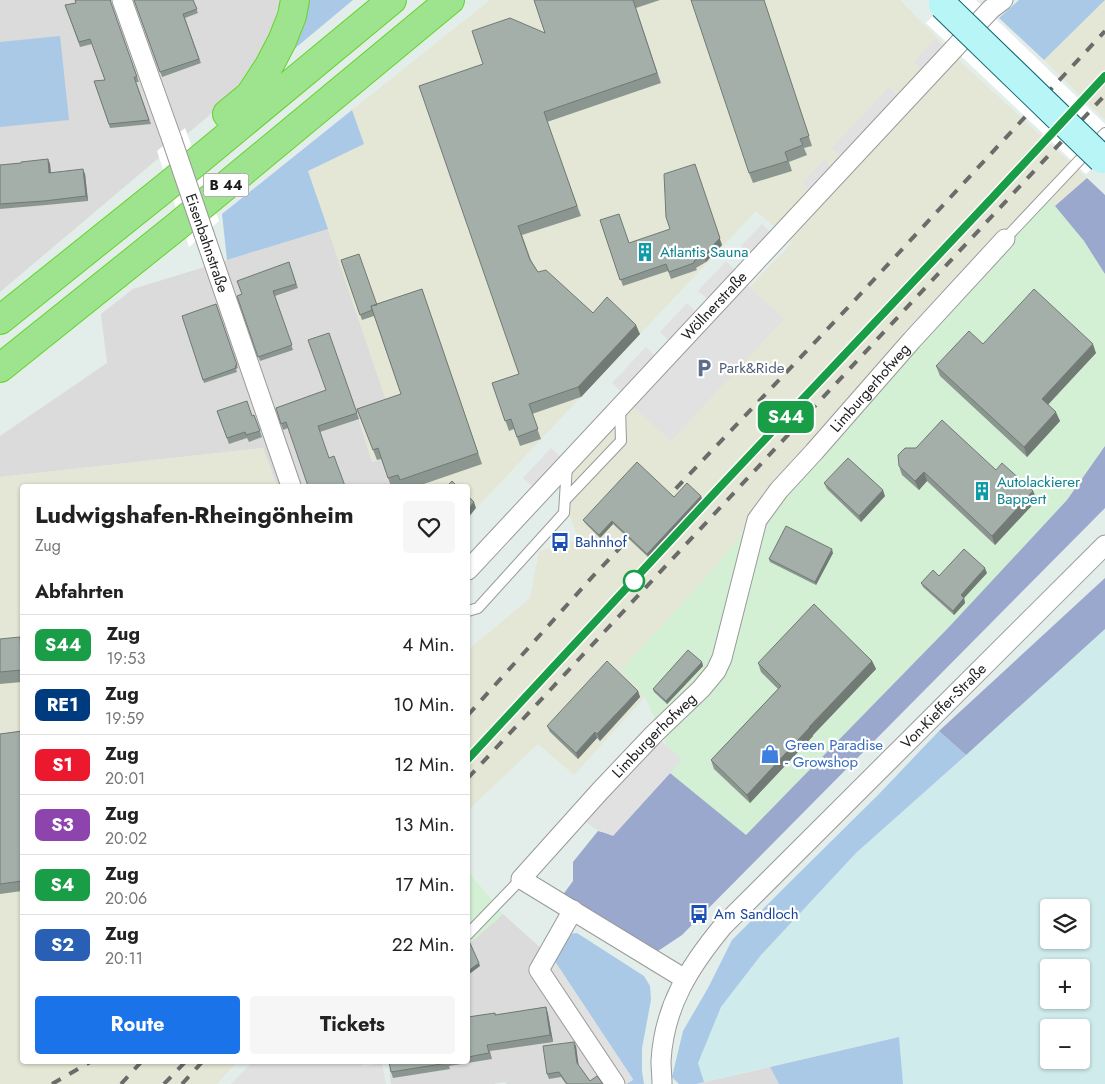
<!DOCTYPE html>
<html lang="de">
<meta charset="utf-8">
<style>
body{margin:0;font-family:Jost,sans-serif;background:#f6f6f6;color:#222;height:100vh;display:flex;flex-direction:column;font-size:19px;white-space:nowrap}
*{box-sizing:border-box;margin:0}
p{font-size:16px;color:#767676}
.icon{flex:none;width:28px;height:28px;fill:none;stroke:currentColor;stroke-width:2;stroke-linecap:round;stroke-linejoin:round}
.map{position:relative;flex:1;overflow:hidden}
.panel{position:absolute;left:20px;top:484px;width:450px;height:580px;display:flex;flex-direction:column;background:#fff;border-radius:5px;box-shadow:0 1px 4px #0004}
.panel>*{flex:none}
.badge{padding:0 10px;border-radius:8px;font-size:18px;line-height:32px}
.tools{position:absolute;left:1040px;top:899px;display:grid;gap:10px}
.tools a{display:grid;place-items:center;width:50px;height:50px;border-radius:5px;background:#fff;box-shadow:0 1px 4px #0004;font-size:25px}
.map>.badge{position:absolute;translate:-50% -50%;box-shadow:0 0 0 2px #fff}
h2{padding:0 15px;font-size:19px;line-height:45px}
.round{display:grid;place-items:center;flex:none;width:52px;height:52px;border-radius:5px;background:#f6f6f6}
.overview{display:flex;align-items:center;justify-content:space-between;height:85px;padding:0 15px}
h1{font-size:24px;font-weight:700;line-height:38px}
.button{display:flex;gap:10px;margin-top:auto;padding:10px 15px}
.button a{flex:1;height:58px;border-radius:5px;background:#1a73e8;color:#fff;font-size:20px;font-weight:700;line-height:58px;text-align:center}
.button a+a{background:#f6f6f6;color:#222}
ul{padding:0;list-style:none}
li{display:flex;align-items:center;gap:15px;height:60px;padding:0 15px;border-top:1px solid #e0e0e0}
li div{flex:1}
li b{display:block;font-size:19px}
li em{font-style:normal}
li .badge{min-width:55px;font-weight:700;text-align:center}
.map>svg:first-child{display:block}
.residential{fill:#dadbda}
.commercial{fill:#d3efd4}
.industrial{fill:#e4e7d5}
.farmland{fill:#cfebec;fill-rule:evenodd}
.grass{fill:#aac9e7}
.forest{fill:#99a8cc}
.parking{fill:#e1e1e1}
.pier{fill:#fff}
.lines{fill:none;stroke-linecap:round;stroke-linejoin:round}
.lane-casing{stroke:#9a9a9a;stroke-width:12}
.street-casing{stroke:#9a9a9a;stroke-width:21}
.highway-casing{stroke:#65d329;stroke-width:30}
.lane{stroke:#fff;stroke-width:10}
.street{stroke:#fff;stroke-width:19}
.highway{stroke:#9ee38d;stroke-width:28}
.rail{stroke:#6b6b6b;stroke-width:4;stroke-dasharray:10 10;stroke-linecap:butt}
.street-bridge-casing{stroke:#9a9a9a;stroke-width:21;stroke-linecap:butt}
.secondary-bridge-casing{stroke:#086670;stroke-width:30;stroke-linecap:butt}
.street-bridge{stroke:#fff;stroke-width:19}
.secondary-bridge{stroke:#b8f5f7;stroke-width:28}
.wall{fill:#8c9690}
.shaded-wall{fill:#727a76}
.building{fill:#a3afa8;stroke:#727a76}
.line-casing{stroke:#fff;stroke-width:11}
.line{stroke:#1a9d47;stroke-width:8}
.stop-dot{fill:#fff;stroke:#1a9d47;stroke-width:2.5}
.labels{text-anchor:middle;stroke-width:4.5;stroke-linejoin:round;paint-order:stroke}
.shield{fill:#fff;stroke:#616161;stroke-width:1}
.shield-label{font-size:14px;font-weight:bold;fill:#1d1d1d}
.street-label{font-size:15px;fill:#1d1d1d;stroke:#fff}
.culture-label{font-size:15px;fill:#0d838f;stroke:#fff;text-anchor:start}
.service-label{font-size:15px;fill:#4e5e75;stroke:#fff;text-anchor:start}
.transit-label{font-size:15px;fill:#164399;stroke:#fff;text-anchor:start}
.shop-label{font-size:15px;fill:#366cbe;stroke:#fff;text-anchor:start}
</style>
<div class="map">
<svg width="1105" height="1084" viewBox="0 0 1105 1084">
<rect width="100%" height="100%" fill="#e3eeea"/>
<path class="residential" d="M0,0H295L282,41L225,102L0,292Z
M328,229L389,409L359,420L372,462L389,457L399,486H277L263,448L0,477V436L107,363L101,314L133,289Z
M503,914L554,960L626,1084H506V1082L493,1084H391L388,1061H468V945Z
M770,1067L779,1084H696Z"/>
<path class="commercial" d="M1040,196L1055,206L1084,241L1105,274V446L1067,500L949,627L746,835L670,773L681,760L667,746L645,697L621,670L719,563L790,466Z
M468,871L503,914L468,945Z"/>
<path class="industrial" d="M490,0H900L962,63L1087,178L1055,206L1040,196L790,466L719,563L621,670L645,697L574,775L538,744L468,810V650L530,598L539,551L579,540L558,485L792,243L756,211L468,517V486H399L389,457L372,462L359,419L389,409L308,171L363,144L352,110Z
M1105,0V120L1044,60Z
M263,448L277,486H22V1061H238L217,1084H0V477Z"/>
<path class="farmland" d="M1105,629V1084H903L898,1037L704,1082L698,1063L721,1007L761,955L856,853ZM1049,908H1081V940H1049ZM1049,968H1081V1000H1049ZM1049,1028H1081V1060H1049Z"/>
<path class="grass" d="M304,0H353L293,50L290,48Z
M1019,0H1105L1044,60L999,18Z
M60,36L69,120L0,127V42Z
M352,110L364,144L308,171L328,229L227,260L222,214Z
M939,731L966,755L856,853L761,955L721,1007L698,1063L704,1082L696,1084H679L672,1077L683,1031L708,988L732,940L792,880L879,794Z
M577,933L644,976L650,986L651,1000L642,1048V1071L644,1084H626L633,1080L554,960L567,934Z
M899,1037L903,1084H779L770,1067Z"/>
<path class="forest" d="M1087,178L1105,195V274L1084,241L1055,206Z
M1105,446V508L682,935L655,953L562,896L573,881V862L598,831L613,835L670,773L746,835L949,627L1067,500Z
M1105,578V629L966,755L939,731Z"/>
<path class="parking" d="M935,39L950,53L929,76L914,62Z
M889,87L905,102L848,162L832,148Z
M824,160L837,174L816,196L802,183Z
M762,224L777,238L756,260L741,246Z
M726,261L741,276L714,305L698,291Z
M747,285L784,319L671,441L634,407Z
M687,303L702,318L675,347L660,332Z
M646,347L661,362L628,398L612,383Z
M551,448L567,463L539,492L523,478Z
M654,734L682,760L613,836L595,829L578,815Z
M554,960L633,1079L626,1084H615L539,970Z
M253,1061H361L362,1067L382,1063L386,1084H231Z"/>
<path class="pier" d="M948,0H976L1105,124V156L1086,174L926,23Z
M185,128L219,221L189,247L157,151Z"/>
<g class="lines">
<g class="lane-casing">
<path id="lane" d="M1005,239L1105,133
M565,500L621,441L620,409
M468,611L478,608L564,513L567,465
M468,934L521,879"/>
</g>
<g class="street-casing">
<g id="street">
<path d="M122,0L172,140"/>
<path d="M204,234L291,486"/>
<path id="s1" d="M468,570L950,53L991,9L1003,0"/>
<path d="M573,910L539,970L615,1084"/>
<path id="s2" d="M685,979L521,879L600,791L654,734L701,689L716,671L722,658L757,520L779,490L814,452L912,340L1005,239"/>
<path id="s3" d="M662,1084C662,1076 661,1068 661,1061C664,1006 690,966 723,926L1105,545"/>
</g>
</g>
<g class="highway-casing">
<path id="highway" d="M227,114L250,95L269,66L282,41L292,16L295,0
M0,320L166,187L392,0
M0,368L176,227L450,0"/>
</g>
<use href="#lane" class="lane"/>
<use href="#street" class="street"/>
<use href="#highway" class="highway"/>
<path class="rail" d="M662,503L854,301L1105,31
M468,715L594,575L638,529
M468,759L720,487L992,199L1105,76
M468,778L1105,95
M52,1084L92,1061
M121,1084L142,1061
M164,1084L186,1061
M182,1084L203,1061"/>
<g class="street-bridge-casing">
<path id="street-bridge" d="M172,140L204,234"/>
</g>
<g class="secondary-bridge-casing">
<path id="secondary-bridge" d="M943,5L1102,159"/>
</g>
<use href="#street-bridge" class="street-bridge"/>
<use href="#secondary-bridge" class="secondary-bridge"/>
</g>
<path class="wall" d="M75,0H111V4L139,82H136L151,124L110,128L94,81L105,80L92,44L80,47L65,5L76,3Z
M134,0H193L198,13L185,18L201,63L162,77Z
M534,0H660L636,8L661,83L547,122L581,216L522,235L531,260L538,272L593,313L640,334L581,397L532,414L541,439L520,446L514,429L509,431L492,383L519,374L483,64L545,33Z
M764,0L812,146L804,148L807,155L789,162L792,171L753,183L749,173Z
M48,159L50,164L51,173L85,174L88,201L46,205L0,209V165L21,163Z
M600,220L629,243L722,245L706,262L696,268L697,270L671,279L668,271L623,286Z
M341,260L377,304L422,289L482,464L418,486H402V485L399,486H391L381,459L377,460L357,409L401,394L374,316L362,320Z
M289,262L298,288L275,296L293,350L260,361L237,296L242,294Z
M216,304L238,368L236,369L237,372L204,383L182,316Z
M329,333L359,419L320,432L288,428L283,430L276,408L326,390Z
M983,344L1096,353L1048,404L1060,421L1027,457L940,376L936,366Z
M217,411L252,416L254,415L262,437L249,442L247,438L229,444Z
M899,466L996,470L1033,491L1037,500L995,545L927,481L919,490L902,475Z
M824,483L885,496L861,522L827,489Z
M701,496L702,499L648,557L613,524L600,538L585,523L583,520L674,497Z
M833,553L816,585L770,562L769,559Z
M987,573L964,598L965,603L954,615L923,587L921,583L939,576Z
M0,639L22,645V682L0,684Z
M872,661L876,669L813,735V736L750,803L714,769L711,760L778,689L761,672L758,663Z
M702,662L703,666L667,704L654,692L653,689Z
M638,691L640,697L600,741L597,738L578,759L550,732L547,726Z
M22,731V891L0,894V734Z
M546,1007L548,1014L553,1042L490,1051L492,1059L449,1066L450,1069L393,1078L391,1072L389,1061H468V1017L495,1013L496,1015Z
M576,1046L578,1065L590,1081L603,1084H566L561,1077L549,1079L547,1074Z"/>
<path class="shaded-wall" d="M48,159L50,164L51,178L49,173Z
M83,169L85,174L88,201L86,196Z
M697,171L722,245L706,262L704,255Z
M636,325L640,334L581,397L578,387Z
M1093,344L1096,353L1045,408L1042,399Z
M1056,412L1060,421L1027,457L1024,447Z
M924,472L927,481L919,490L915,481Z
M883,490L885,496L861,522L859,516Z
M1033,491L1037,500L995,545L992,536Z
M701,496L702,499L648,557L647,554Z
M474,502L476,508L468,518V509Z
M612,521L613,524L600,538L599,535Z
M832,549L833,553L816,585L815,582Z
M985,568L987,573L964,598L965,603L954,615L953,611L961,595Z
M20,637L22,645V666Z
M872,661L876,669L813,735V736L750,803L747,795L809,727Z
M702,662L703,666L667,704L666,701Z
M638,691L640,697L600,741L597,734Z
M595,732L597,738L578,759L576,753Z
M479,963L480,966L468,975V971Z
M546,1007L548,1014L553,1042L550,1035Z
M574,1042L576,1046L579,1067L577,1063Z"/>
<path class="building" d="M75,0H110L137,77H134L149,120L109,124L94,81L105,80L90,39L79,42L65,5L76,3Z
M134,0H193L197,9L183,14L199,59L160,72Z
M534,0H633L657,73L544,112L577,206L518,226L530,260L538,272L546,270L593,313L607,297L636,325L578,387L529,404L538,429L517,437L511,419L505,421L492,383L519,374L419,86L483,64L472,31L510,18L545,33Z
M691,0H764L809,136L800,139L803,145L785,152L788,161L749,173Z
M48,159L49,173L83,169L86,196L44,201L0,204V165L21,163V162Z
M695,164L720,238L704,255L694,261V263L669,272L666,264L620,280L600,220L619,214L629,243L670,229L666,217L664,174Z
M359,254L377,305L371,306L372,310L360,315L341,260Z
M289,262L296,284L273,291L292,345L258,357L237,296L242,294L237,281Z
M422,289L478,453L400,480L398,475L388,478L378,448L373,450L357,409L401,394L371,306Z
M1034,289L1093,344L1042,399L1056,412L1024,447L936,366L969,331L983,344Z
M216,304L237,365L235,366L236,368L203,380L182,316Z
M329,333L357,413L318,426L329,458L334,456L345,486H308L286,422L281,424L276,408L326,390L308,340Z
M247,401L252,416L254,415L260,431L246,435L245,432L227,438L217,411Z
M942,420L996,470L1002,463L1033,491L992,536L924,472L915,481L899,466L898,455L905,448H916Z
M848,458L883,490L859,516L824,483Z
M637,462L674,497L687,483L701,496L647,554L612,521L599,535L583,520Z
M452,481L457,486H447Z
M468,496L474,502L468,509Z
M786,526L832,549L815,582L769,559Z
M964,549L985,568L961,595L964,598L953,611L921,583L933,570L939,576Z
M814,604L872,661L809,727H810L747,795L711,760L781,686L758,663Z
M20,637L22,670L0,672V639Z
M688,650L702,662L666,701L653,689Z
M607,661L638,691L597,734L595,732L576,753L547,726Z
M22,731V881L0,884V734Z
M469,941L479,963L468,971V942Z
M546,1007L550,1035L487,1045L489,1053L468,1057V1017L495,1013V1015Z
M574,1042L577,1063L590,1081L597,1076L603,1084H567L559,1072L547,1074L543,1046Z
M389,1061H447L448,1063L391,1072Z"/>
<g class="lines">
<g class="line-casing">
<path id="line" d="M468,759L720,487L992,198L1105,76"/>
</g>
<use href="#line" class="line"/>
</g>
<defs>
<g id="building-bare" transform="scale(1.5)"><path d="M-4-6H4V6H1V3H-1V6H-4ZM-2.5-4.3h1.7v1.8h-1.7ZM.8-4.3h1.7v1.8H.8ZM-2.5-1h1.7V.8h-1.7ZM.8-1h1.7V.8H.8Z" fill="#0f9aa8" stroke="#fff" stroke-width="2.5" paint-order="stroke"/></g>
<g id="parking-bare" transform="scale(1.5)"><path d="M-3.5-5.5H1a3.5 3.5 0 0 1 0 7H-1V5.5H-3.5ZM-1-3.4V-.6H.8a1.4 1.4 0 0 0 0-2.8Z" fill="#5c6f8a" stroke="#fff" stroke-width="2.5" paint-order="stroke"/></g>
<g id="bus-bare" transform="scale(1.5)"><path d="M-5-6H5V4H4V6H2V4H-2V6H-4V4H-5ZM-3.5-4V0h7V-4ZM-3.5 1.2v1.5H-2V1.2ZM2 1.2v1.5H3.5V1.2Z" fill="#1a4fb4" stroke="#fff" stroke-width="2.5" paint-order="stroke"/></g>
<g id="shop-bare" transform="scale(1.5)"><path d="M-5-2.5h2.3a2.7 3.5 0 0 1 5.4 0H5L5.5 6h-11ZM-1.5-2.5h3a1.5 2.3 0 0 0-3 0Z" fill="#3f7fe0" stroke="#fff" stroke-width="2.5" paint-order="stroke"/></g>
</defs>
<g fill-rule="evenodd">
<use href="#building-bare" x="645" y="252"/>
<use href="#parking-bare" x="704" y="368"/>
<use href="#building-bare" x="982" y="491"/>
<use href="#bus-bare" x="560" y="542"/>
<use href="#shop-bare" x="770" y="754"/>
<use href="#bus-bare" x="699" y="914"/>
</g>
<circle class="stop-dot" cx="634" cy="581" r="10"/>
<g class="labels">
<rect class="shield" x="203.5" y="173.5" width="45" height="23" rx="4"/>
<g class="shield-label">
<text x="226" y="190">B 44</text>
</g>
<g class="street-label">
<text transform="translate(207 243) rotate(71)" y="5">Eisenbahnstraße</text>
<text dy="5" stroke="none"><textPath href="#s1" startOffset="361">Wöllnerstraße</textPath></text>
<text dy="5" stroke="none"><textPath href="#s2" startOffset="808">Limburgerhofweg</textPath></text>
<text dy="5" stroke="none"><textPath href="#s3" startOffset="486">Von-Kieffer-Straße</textPath></text>
<text dy="5" stroke="none"><textPath href="#s2" startOffset="388">Limburgerhofweg</textPath></text>
</g>
<g class="culture-label">
<text x="660" y="257">Atlantis Sauna</text>
<text x="997" y="487">Autolackierer<tspan x="997" dy="17">Bappert</tspan></text>
</g>
<g class="service-label">
<text x="719" y="373">Park&amp;Ride</text>
</g>
<g class="transit-label">
<text x="575" y="547">Bahnhof</text>
<text x="714" y="919">Am Sandloch</text>
</g>
<g class="shop-label">
<text x="785" y="750">Green Paradise<tspan x="785" dy="17">- Growshop</tspan></text>
</g>
</g>
</svg>
<div class="tools">
<a><svg class="icon" aria-label="layers" viewBox="0 0 24 24"><path d="M12 4l9 5-9 5-9-5zM3 14l9 5 9-5"/></svg></a>
<a>+</a>
<a>−</a>
</div>
<b class="badge" style="left:786px;top:417px;background:#1a9d47;color:#fff">S44</b>
<section class="panel">
<div class="overview"><div><h1>Ludwigshafen-Rheingönheim</h1><p>Zug</p></div><a class="round"><svg class="icon" aria-label="heart" viewBox="0 0 24 24"><path d="M12 20l-8-8c-3-5 5-10 8-4 3-6 11-1 8 4z"/></svg></a></div>
<h2>Abfahrten</h2>
<ul>
<li><span class="badge" style="background:#1a9d47;color:#fff">S44</span><div><b>Zug</b><p>19:53</p></div><em>4 Min.</em></li>
<li><span class="badge" style="background:#003b80;color:#fff">RE1</span><div><b>Zug</b><p>19:59</p></div><em>10 Min.</em></li>
<li><span class="badge" style="background:#ec192e;color:#fff">S1</span><div><b>Zug</b><p>20:01</p></div><em>12 Min.</em></li>
<li><span class="badge" style="background:#8e44ad;color:#fff">S3</span><div><b>Zug</b><p>20:02</p></div><em>13 Min.</em></li>
<li><span class="badge" style="background:#1a9d47;color:#fff">S4</span><div><b>Zug</b><p>20:06</p></div><em>17 Min.</em></li>
<li><span class="badge" style="background:#2960b5;color:#fff">S2</span><div><b>Zug</b><p>20:11</p></div><em>22 Min.</em></li>
</ul>
<div class="button"><a>Route</a><a>Tickets</a></div>
</section>
</div>
